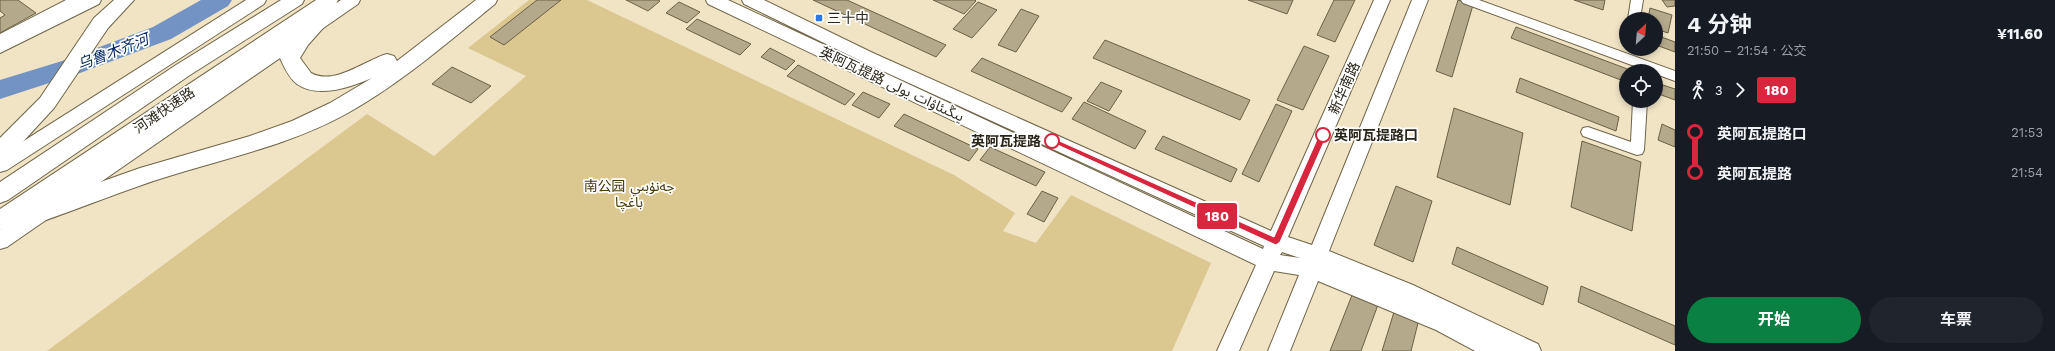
<!DOCTYPE html>
<html lang="zh">
<meta charset="utf-8">
<style>
body{margin:0;font-family:"Work Sans","Noto Sans Arabic","Noto Sans SC",sans-serif;background:#20242c;color:#f1f3f6;height:100vh;display:flex;flex-direction:column;font-size:15px;white-space:nowrap}
*{box-sizing:border-box;margin:0}
p{font-size:13px;color:#9ea1a6}
.icon{flex:none;width:22px;height:22px;fill:none;stroke:currentColor;stroke-width:2;stroke-linecap:round;stroke-linejoin:round}
.map{position:relative;flex:1;overflow:hidden}
.details{display:flex;flex-direction:column;background:#171b24;width:380px}
.details>*{flex:none}
.badge{padding:0 8px;border-radius:3px;font-size:14px;line-height:26px}
.needle{width:26px;rotate:26deg}
.tools{position:absolute;left:1619px;top:12px;display:grid;gap:8px}
.tools a{display:grid;place-items:center;width:44px;height:44px;border-radius:50%;background:#171b24;box-shadow:0 2px 6px #0003;font-size:20px}
.map>.badge{position:absolute;translate:-50% -50%;box-shadow:0 0 0 2px #fff}
.legs{display:flex;align-items:center;gap:6px;height:44px;padding:0 12px;font-size:13px}
.legs p{margin-inline-start:auto}
.headline{display:flex;align-items:center;justify-content:space-between;height:68px;padding:0 12px}
h1{font-size:22px;font-weight:700;line-height:30px}
.button{display:flex;gap:8px;margin-top:auto;padding:8px 12px}
.button a{flex:1;height:46px;border-radius:24px;background:#0b8043;color:#fff;font-size:16px;font-weight:700;line-height:46px;text-align:center}
.button a+a{background:#20242c;color:#f1f3f6}
ul{padding:0 12px;list-style:none}
li{display:flex;align-items:center;gap:14px;height:40px;font-size:15px}
li i{display:grid;place-items:center;width:6px;height:100%;margin:0 5px;background:currentColor}
li i::after{content:'';width:10px;height:10px;margin:-5px;border:3px solid;border-radius:50%;background:#171b24}
li p{margin-inline-start:auto}
li:first-child i{background:linear-gradient(#0000 50%,currentColor 0)}
li:last-child i{background:linear-gradient(currentColor 50%,#0000 0)}
main{display:flex;flex:1;min-height:0}
.map>svg:first-child{display:block}
.green{fill:#dbc790}
.lines{fill:none;stroke-linecap:round;stroke-linejoin:round}
.river{fill:#7293c3;fill-rule:evenodd}
.building{fill:#b4a98b;stroke:#6a6044}
.street-casing{stroke:#6f6448;stroke-width:2}
.secondary-casing{stroke:#6f6448;stroke-width:2}
.highway-casing{stroke:#6f6448;stroke-width:2}
.street{fill:#fff;fill-rule:evenodd}
.secondary{fill:#fff;fill-rule:evenodd}
.highway{fill:#fff;fill-rule:evenodd}
.line-1{fill:#d7263d;stroke:#fff}
.poi-dot{fill:#2c79e5;stroke:#fff;stroke-width:1.5}
.stop-1-dot{fill:#fff;stroke:#d7263d;stroke-width:2}
.labels{text-anchor:middle;stroke-width:3.5;stroke-linejoin:round;paint-order:stroke}
.poi-label{font-size:14px;fill:#2b261a;stroke:#fff;text-anchor:start}
.street-label{font-size:14px;fill:#2b261a;stroke:#fff}
.stop-label{font-size:14px;font-weight:bold;fill:#2b261a;stroke:#fff;text-anchor:start}
.park-label{font-size:14px;fill:#493908;stroke:#fff}
.water-label{font-size:15px;font-style:italic;fill:#00265f;stroke:#fff}
</style>
<main>
<div class="map">
<svg width="1675" height="351" viewBox="0 0 1675 351">
<rect width="100%" height="100%" fill="#f0e4c5"/>
<path class="green" d="M529,0H587L954,175L1015,213L1003,231L1036,243L1071,195L1211,263L1172,351H47L367,114L434,156L526,76L468,48Z"/>
<g class="lines">
<path class="river" d="M201,0H232L228,6L171,39L80,73L0,99V80L62,61L153,27Z"/>
</g>
<path class="building" d="M0,0H18L36,13L0,33V18L5,15L0,11Z
M537,0H561L504,45L490,37Z
M626,0H658L660,1L648,11Z
M813,0H847L946,45L936,57Z
M933,0H975L976,1L964,14Z
M1248,0H1293L1287,14Z
M1334,0H1355L1335,42L1317,35Z
M1458,0L1473,5L1452,77L1436,71Z
M1574,0H1605L1603,10Z
M1662,0H1675V6L1667,7Z
M679,2L700,12L687,23L666,13Z
M978,2L997,10L972,38L953,29Z
M1650,8L1672,15L1668,33L1656,29V19H1648Z
M1021,9L1039,16L1016,52L998,45Z
M697,19L751,44L740,55L686,29Z
M1516,27L1630,70L1626,71V82L1511,38Z
M1656,35L1675,42V52L1656,45Z
M1105,40L1250,100L1240,120L1093,58Z
M1304,46L1329,56L1303,110L1277,100Z
M770,48L795,61L786,70L761,57Z
M982,58L1072,98L1062,112L971,71Z
M798,65L855,94L845,105L787,76Z
M452,67L491,86L471,103L432,84Z
M1520,78L1619,117L1616,131L1516,92Z
M1101,82L1122,91L1109,111L1087,101Z
M1657,83L1675,89V100L1656,93Z
M863,92L890,104L879,118L852,105Z
M1084,102L1146,131L1135,149L1072,119Z
M1276,104L1292,111L1259,182L1242,174Z
M1454,108L1523,133L1510,205L1437,177Z
M904,114L978,149L969,161L894,126Z
M1662,124L1675,130V147L1658,140Z
M1163,136L1237,169L1231,182L1155,149Z
M1582,141L1641,162L1632,231L1571,207Z
M990,147L1045,172L1036,186L980,160Z
M1396,186L1432,201L1413,262L1374,245Z
M1042,191L1058,198L1044,222L1027,214Z
M1457,247L1548,287L1543,305L1452,264Z
M1581,286L1675,326V345L1578,302Z
M1354,290L1379,302L1361,351H1330Z
M1394,312L1418,323L1411,351H1382Z"/>
<g class="lines">
<g class="street-casing">
<path id="street" d="M66,0H82L80,3L0,43V34Z
M1461,0H1479L1675,71V81L1656,74V71H1648L1463,3Z
M1631,0H1643L1640,19H1628Z
M1633,101H1647L1644,150L1642,154L1637,155L1583,136L1581,132L1583,128L1588,127L1631,142Z"/>
</g>
<g class="secondary-casing">
<path id="secondary" d="M80,0H101L99,4L0,53V40Z
M246,0H266L264,4L7,170L0,172V156Z
M341,0H360L358,4L7,247L0,249V230Z
M706,0H728L1263,249L1264,246L861,61L744,4L742,0H764L873,53L1271,231L1374,0H1390L1288,237L1312,245L1412,0H1428L1329,251L1413,285L1538,344L1541,351H1475L1436,330L1318,281L1290,351H1268L1299,275L1274,271L1239,351H1217L1256,265L708,4ZM1282,252L1300,258L1280,255Z"/>
</g>
<g class="highway-casing">
<path id="highway" d="M114,0H134L108,28L54,108L8,158L0,160V138L40,98L94,18Z
M281,0H304L302,4L190,75L8,200L0,203V182L176,65Z
M316,0H338L336,4L323,13L328,14L331,19L308,45L300,58L311,73C335,86 365,60 387,54L394,56L397,61L476,0H497L495,4C447,43 400,84 346,114C290,145 226,158 166,177C124,190 84,207 43,221L35,219L32,211L8,228L0,230V209ZM302,27L294,35L280,58C284,67 289,78 297,84C318,99 351,87 372,78L330,103L292,121L250,136L140,168L47,201Z"/>
</g>
<use href="#street" class="street"/>
<use href="#secondary" class="secondary"/>
<use href="#highway" class="highway"/>
</g>
<path class="line-1" d="M1323,132L1327,135L1280,242L1276,245L1049,141L1052,138L1055,139L1274,237L1319,135Z"/>
<rect class="poi-dot" x="815" y="14" width="8" height="8" rx="2"/>
<g class="stop-1-dot">
<circle cx="1323" cy="135" r="7"/>
<circle cx="1052" cy="141" r="7"/>
</g>
<g class="labels">
<g class="poi-label">
<text x="827" y="23">三十中</text>
</g>
<g class="street-label">
<text transform="translate(892 84) rotate(25)" y="5">英阿瓦提路 يىڭىئاۋات يولى</text>
<text transform="translate(1344 88) rotate(-66)" y="5">新华南路</text>
<text transform="translate(164 110) rotate(-34)" y="5">河滩快速路</text>
</g>
<g class="stop-label">
<text x="1334" y="140">英阿瓦提路口</text>
<text x="1041" y="146" text-anchor="end">英阿瓦提路</text>
</g>
<g class="park-label">
<text x="629" y="191">南公园 جەنۇبىي<tspan x="629" dy="16">باغچا</tspan></text>
</g>
<g class="water-label">
<text transform="translate(113 52) rotate(-21)" y="5">乌鲁木齐河</text>
</g>
</g>
</svg>
<div class="tools">
<a><svg class="needle" viewBox="-14 -14 28 28"><path d="M0-13l5 13h-10z" fill="#e53935"/><path d="M0 13l5-13h-10z" fill="#9ea1a6"/></svg></a>
<a><svg class="icon" aria-label="locate" viewBox="0 0 24 24"><circle cx="12" cy="12" r="6"/><path d="M12 2v4M12 18v4M2 12h4M18 12h4"/></svg></a>
</div>
<b class="badge" style="left:1217px;top:216px;background:#d7263d;color:#fff">180</b>
</div>
<section class="details">
<div class="headline"><div><h1>4 分钟</h1><p>21:50 – 21:54 · 公交</p></div><b>¥11.60</b></div>
<div class="legs"><svg class="icon" aria-label="walk" viewBox="0 0 24 24"><circle cx="13" cy="4" r="2"/><path d="M13 8l-2 6 4 7M11 14l-3 7M7 12l3-4h3l4 4"/></svg>3<svg class="icon" aria-label="forward" viewBox="0 0 24 24"><path d="M9 5l7 7-7 7"/></svg><b class="badge" style="background:#d7263d;color:#fff">180</b></div>
<ul>
<li><i style="color:#d7263d"></i><b>英阿瓦提路口</b><p>21:53</p></li>
<li><i style="color:#d7263d"></i><b>英阿瓦提路</b><p>21:54</p></li>
</ul>
<div class="button"><a>开始</a><a>车票</a></div>
</section>
</main>
